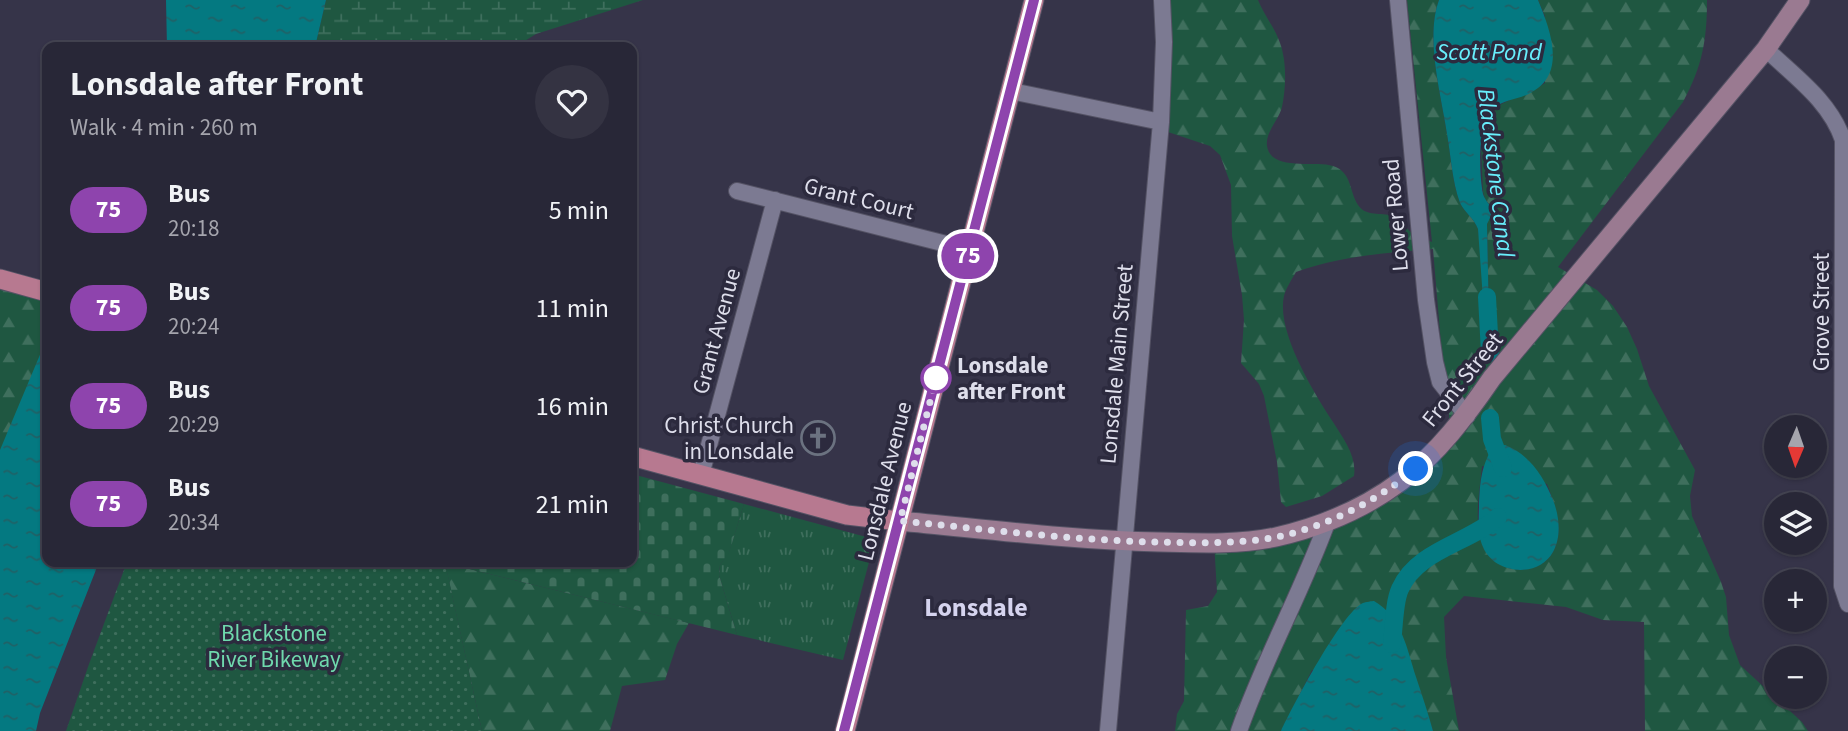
<!DOCTYPE html>
<meta charset="utf-8">
<style>
body{margin:0;font-family:"Source Sans 3",sans-serif;background:#343342;color:#f1f3f6;height:100vh;display:flex;flex-direction:column;font-size:26px;white-space:nowrap}
*{box-sizing:border-box;margin:0}
p{font-size:23px;color:#a5a5ad}
.icon{flex:none;width:38px;height:38px;fill:none;stroke:currentColor;stroke-width:2;stroke-linecap:round;stroke-linejoin:round}
.map{position:relative;flex:1;overflow:hidden}
.panel{position:absolute;left:42px;top:42px;width:595px;height:525px;display:flex;flex-direction:column;background:#282737;border-radius:14px;box-shadow:0 2px 5px #0004,0 0 0 2px #444452}
.panel>*{flex:none}
.badge{padding:0 14px;border-radius:23px;font-size:24px;line-height:46px}
.needle{width:46px;rotate:182deg}
.buttons{position:absolute;left:1764px;top:415px;display:grid;gap:14px}
.buttons a{display:grid;place-items:center;width:63px;height:63px;border-radius:50%;background:#282737;box-shadow:0 2px 5px #0004,0 0 0 2px #444452;font-size:35px}
.you{position:absolute;width:35px;height:35px;margin:-18px;border:5px solid #fff;border-radius:50%;background:#1a73e8;box-shadow:0 0 0 10px #1a73e833}
.map>.badge{position:absolute;translate:-50% -50%;box-shadow:0 0 0 4px #fff}
.round{display:grid;place-items:center;flex:none;width:74px;height:74px;border-radius:37px;background:#343342}
.overview{display:flex;align-items:center;justify-content:space-between;height:119px;padding:0 28px}
h1{font-size:33px;font-weight:700;line-height:52px}
ul{padding:0;list-style:none}
li{display:flex;align-items:center;gap:21px;height:98px;padding:0 28px}
li div{flex:1}
li b{display:block;font-size:26px}
li em{font-style:normal}
li .badge{min-width:77px;font-weight:700;text-align:center}
.map>svg:first-child{display:block}
.grass{fill:url(#grass-tufts)}
.forest{fill:url(#forest-firs);fill-rule:evenodd}
.wetland{fill:url(#wetland-marsh)}
.cemetery{fill:url(#cemetery-stones)}
.park{fill:url(#park-dots)}
.water{fill:url(#water-ripples)}
.lines{fill:none;stroke-linecap:round;stroke-linejoin:round}
.canal{stroke:#047981;stroke-width:18}
.minor-casing{stroke:#545264;stroke-width:18}
.secondary-casing{stroke:#545264;stroke-width:21}
.primary-casing{stroke:#545264;stroke-width:21}
.minor{stroke:#7c7a92;stroke-width:16}
.secondary{stroke:#9a7a91;stroke-width:19}
.primary{stroke:#b77990;stroke-width:19}
.line-casing{stroke:#fff;stroke-width:16}
.line{stroke:#8e44ad;stroke-width:10}
.walk{stroke:#dedeeb;stroke-width:7;stroke-dasharray:0 12.6}
.stop-dot{fill:#fff;stroke:#8e44ad;stroke-width:3.5}
.labels{text-anchor:middle;stroke-width:7;stroke-linejoin:round;paint-order:stroke}
.street-label{font-size:23px;fill:#dedeeb;stroke:#2c2a3e}
.stop-label{font-size:23px;font-weight:bold;fill:#dedeeb;stroke:#2c2a3e;text-anchor:start}
.poi-label{font-size:23px;fill:#dedeeb;stroke:#2c2a3e;text-anchor:end}
.park-label{font-size:23px;fill:#6fd9ad;stroke:#2c2a3e}
.water-label{font-size:24px;font-style:italic;fill:#68effc;stroke:#2c2a3e}
.quarter-label{font-size:26px;font-weight:bold;fill:#d5d3ee;stroke:#2c2a3e}
</style>
<div class="map">
<svg width="1848" height="731" viewBox="0 0 1848 731">
<defs>
<pattern id="grass-tufts" width="24" height="20" patternUnits="userSpaceOnUse" patternTransform="scale(1.75)"><rect width="24" height="20" fill="#1f5741"/><path d="M3 7l-1-3M5 7V3M7 7l1-3M15 17l-1-3M17 17v-4M19 17l1-3" fill="none" stroke="#3f6f5d"/></pattern>
<pattern id="forest-firs" width="22" height="20" patternUnits="userSpaceOnUse" patternTransform="scale(1.75)"><rect width="22" height="20" fill="#1f5741"/><path d="M5 1l3.5 6h-7zM16 11l3.5 6h-7z" fill="#3f6f5d"/></pattern>
<pattern id="wetland-marsh" width="20" height="14" patternUnits="userSpaceOnUse" patternTransform="scale(1.75)"><rect width="20" height="14" fill="#1f5741"/><path d="M1 5h8M5 5V1M11 12h8M15 12V8" fill="none" stroke="#3f6f5d"/></pattern>
<pattern id="cemetery-stones" width="16" height="16" patternUnits="userSpaceOnUse" patternTransform="scale(1.75)"><rect width="16" height="16" fill="#1f5741"/><path d="M2 7V4a2 2 0 0 1 4 0v3zM10 15v-3a2 2 0 0 1 4 0v3z" fill="#3f6f5d"/></pattern>
<pattern id="park-dots" width="8" height="8" patternUnits="userSpaceOnUse" patternTransform="scale(1.75)"><rect width="8" height="8" fill="#1f5741"/><path d="M2 2h.1M6 6h.1" fill="none" stroke="#3f6f5d" stroke-width="1.8" stroke-linecap="round"/></pattern>
<pattern id="water-ripples" width="26" height="14" patternUnits="userSpaceOnUse" patternTransform="scale(1.75)"><rect width="26" height="14" fill="#047981"/><path d="M2 4q2-2 4 0t4 0M15 11q2-2 4 0t4 0" fill="none" stroke="#206166"/></pattern>
</defs>
<rect width="100%" height="100%" fill="#363449"/>
<path class="grass" d="M744,504L870,538L873,547L843,660L737,635L719,575L720,565L729,552Z"/>
<path class="forest" d="M1170,0H1258C1264,15 1275,28 1280,43C1287,62 1286,88 1282,107C1279,120 1265,132 1267,146C1271,172 1315,160 1333,166C1352,172 1349,191 1358,205C1366,217 1381,212 1392,216C1402,219 1405,228 1412,233C1417,237 1426,239 1432,242L1407,0H1439C1425,38 1441,94 1447,134C1451,156 1452,181 1460,203C1465,213 1474,218 1478,229L1489,319L1487,224L1493,209L1485,199L1483,192L1481,146L1490,112C1506,98 1527,96 1545,83V16L1538,0H1707C1707,41 1702,67 1683,102L1558,267L1597,290L1613,306L1627,327L1637,349L1649,386L1695,470L1690,496L1692,516L1721,582L1726,597L1729,635L1740,665L1802,722L1808,731H1645L1644,622L1603,620L1566,607L1464,596L1444,617L1446,657L1459,731H1433L1415,676L1312,670L1281,731H1175L1177,714L1184,701L1186,610L1208,606L1217,592L1214,541L1285,530L1397,482L1449,429V390L1442,355L1433,249C1385,253 1341,256 1296,272C1292,279 1286,288 1284,296C1276,331 1314,393 1333,422C1343,438 1357,456 1354,476L1322,496L1286,507L1281,502L1277,462L1264,396L1259,384L1241,363L1244,320L1242,295L1232,236L1231,185L1220,155L1210,146L1168,132ZM1482,466L1547,484C1555,505 1565,530 1553,552C1538,579 1493,573 1483,546C1473,522 1480,490 1482,466Z
M0,279L47,289V366L0,496Z
M445,563L689,623L677,644L665,680L622,686L610,731H482Z"/>
<path class="wetland" d="M326,0H643L536,34L515,47H315Z"/>
<path class="cemetery" d="M632,474L744,504L729,553L720,565L719,575L737,635L445,563L632,562Z"/>
<path class="park" d="M127,562H445L482,731H66L89,664Z"/>
<path class="water" d="M166,0H326L315,47H167Z
M1439,0H1538C1550,29 1567,73 1532,92C1519,100 1504,99 1493,109C1477,125 1479,174 1483,194C1485,201 1491,205 1493,212L1487,224L1489,319L1485,320L1484,313L1478,229C1474,218 1465,213 1460,203C1452,181 1451,156 1447,134C1441,94 1425,38 1439,0Z
M47,338V562H99L40,713L36,731H0V450Z
M1505,445C1529,454 1544,477 1553,500C1559,515 1562,536 1553,552C1538,579 1494,574 1483,547C1477,534 1479,518 1479,505C1480,482 1481,468 1492,448Z
M1374,601C1402,617 1407,649 1416,677C1422,695 1428,713 1433,731H1281C1292,707 1342,612 1363,603C1365,602 1373,601 1374,601Z"/>
<g class="lines">
<path class="canal" d="M1487,297L1490,353
M1490,418L1492,439L1503,468
M1392,644C1394,628 1394,602 1400,589C1417,550 1469,543 1498,517"/>
<g class="minor-casing">
<path id="minor" d="M1398,0L1426,300L1435,362L1440,382L1467,416
M1766,49C1795,77 1830,101 1843,140L1842,586L1848,604
M1011,91L1161,122
M737,191L970,250
M701,475L775,200
M1108,731L1161,122L1164,42L1162,0
M1239,731C1264,659 1302,592 1328,520"/>
</g>
<g class="secondary-casing">
<path id="secondary" d="M899,521C986,529 1072,540 1159,542C1198,543 1238,545 1276,537C1320,527 1365,508 1401,481C1438,453 1466,416 1492,378L1766,49L1800,0"/>
</g>
<g class="primary-casing">
<path id="primary" d="M0,279L47,292
M632,456L847,515L899,521
M845,731L1034,0"/>
</g>
<use href="#minor" class="minor"/>
<use href="#secondary" class="secondary"/>
<use href="#primary" class="primary"/>
</g>
<g class="lines">
<g class="line-casing">
<path id="line" d="M844,731L1034,0"/>
</g>
<use href="#line" class="line"/>
<path class="walk" d="M936,378L900,521C984,529 1070,540 1155,542C1194,543 1233,544 1272,538C1324,528 1375,502 1416,469"/>
</g>
<defs>
<g id="church-ring" transform="scale(1.75)"><circle r="9.5" fill="#2c2a3e" stroke="#6b7280" stroke-width="1.5"/><path d="M-1.2-6h2.4v3.5h3.3v2.4h-3.3V6h-2.4V-.1h-3.3v-2.4h3.3Z" fill="#6b7280"/></g>
</defs>
<g fill-rule="evenodd">
<use href="#church-ring" x="818" y="438"/>
</g>
<circle class="stop-dot" cx="936" cy="378" r="14"/>
<g class="labels">
<g class="street-label">
<text transform="translate(859 198) rotate(14)" y="8">Grant Court</text>
<text transform="translate(1395 215) rotate(-95)" y="8">Lower Road</text>
<text transform="translate(1821 312) rotate(-90)" y="8">Grove Street</text>
<text transform="translate(716 331) rotate(-75)" y="8">Grant Avenue</text>
<text transform="translate(1116 364) rotate(-85)" y="8">Lonsdale Main Street</text>
<text transform="translate(1462 379) rotate(-51)" y="8">Front Street</text>
<text transform="translate(884 481) rotate(-76)" y="8">Lonsdale Avenue</text>
</g>
<g class="stop-label">
<text x="957" y="373">Lonsdale<tspan x="957" dy="26">after Front</tspan></text>
</g>
<g class="poi-label">
<text x="794" y="433">Christ Church<tspan x="794" dy="26">in Lonsdale</tspan></text>
</g>
<g class="park-label">
<text x="274" y="641">Blackstone<tspan x="274" dy="26">River Bikeway</tspan></text>
</g>
<g class="water-label">
<text x="1489" y="60">Scott Pond</text>
<text transform="translate(1496 173) rotate(83)" y="8">Blackstone Canal</text>
</g>
<g class="quarter-label">
<text x="976" y="616">Lonsdale</text>
</g>
</g>
</svg>
<div class="buttons">
<a><svg class="needle" viewBox="-14 -14 28 28"><path d="M0-13l5 13h-10z" fill="#e53935"/><path d="M0 13l5-13h-10z" fill="#a5a5ad"/></svg></a>
<a><svg class="icon" aria-label="layers" viewBox="0 0 24 24"><path d="M12 4l9 5-9 5-9-5zM3 14l9 5 9-5"/></svg></a>
<a>+</a>
<a>−</a>
</div>
<div class="you" style="left:1416px;top:469px"></div>
<b class="badge" style="left:968px;top:256px;background:#8e44ad;color:#fff">75</b>
<section class="panel">
<div class="overview"><div><h1>Lonsdale after Front</h1><p>Walk · 4 min · 260 m</p></div><a class="round"><svg class="icon" aria-label="heart" viewBox="0 0 24 24"><path d="M12 20l-8-8c-3-5 5-10 8-4 3-6 11-1 8 4z"/></svg></a></div>
<ul>
<li><span class="badge" style="background:#8e44ad;color:#fff">75</span><div><b>Bus</b><p>20:18</p></div><em>5 min</em></li>
<li><span class="badge" style="background:#8e44ad;color:#fff">75</span><div><b>Bus</b><p>20:24</p></div><em>11 min</em></li>
<li><span class="badge" style="background:#8e44ad;color:#fff">75</span><div><b>Bus</b><p>20:29</p></div><em>16 min</em></li>
<li><span class="badge" style="background:#8e44ad;color:#fff">75</span><div><b>Bus</b><p>20:34</p></div><em>21 min</em></li>
</ul>
</section>
</div>
